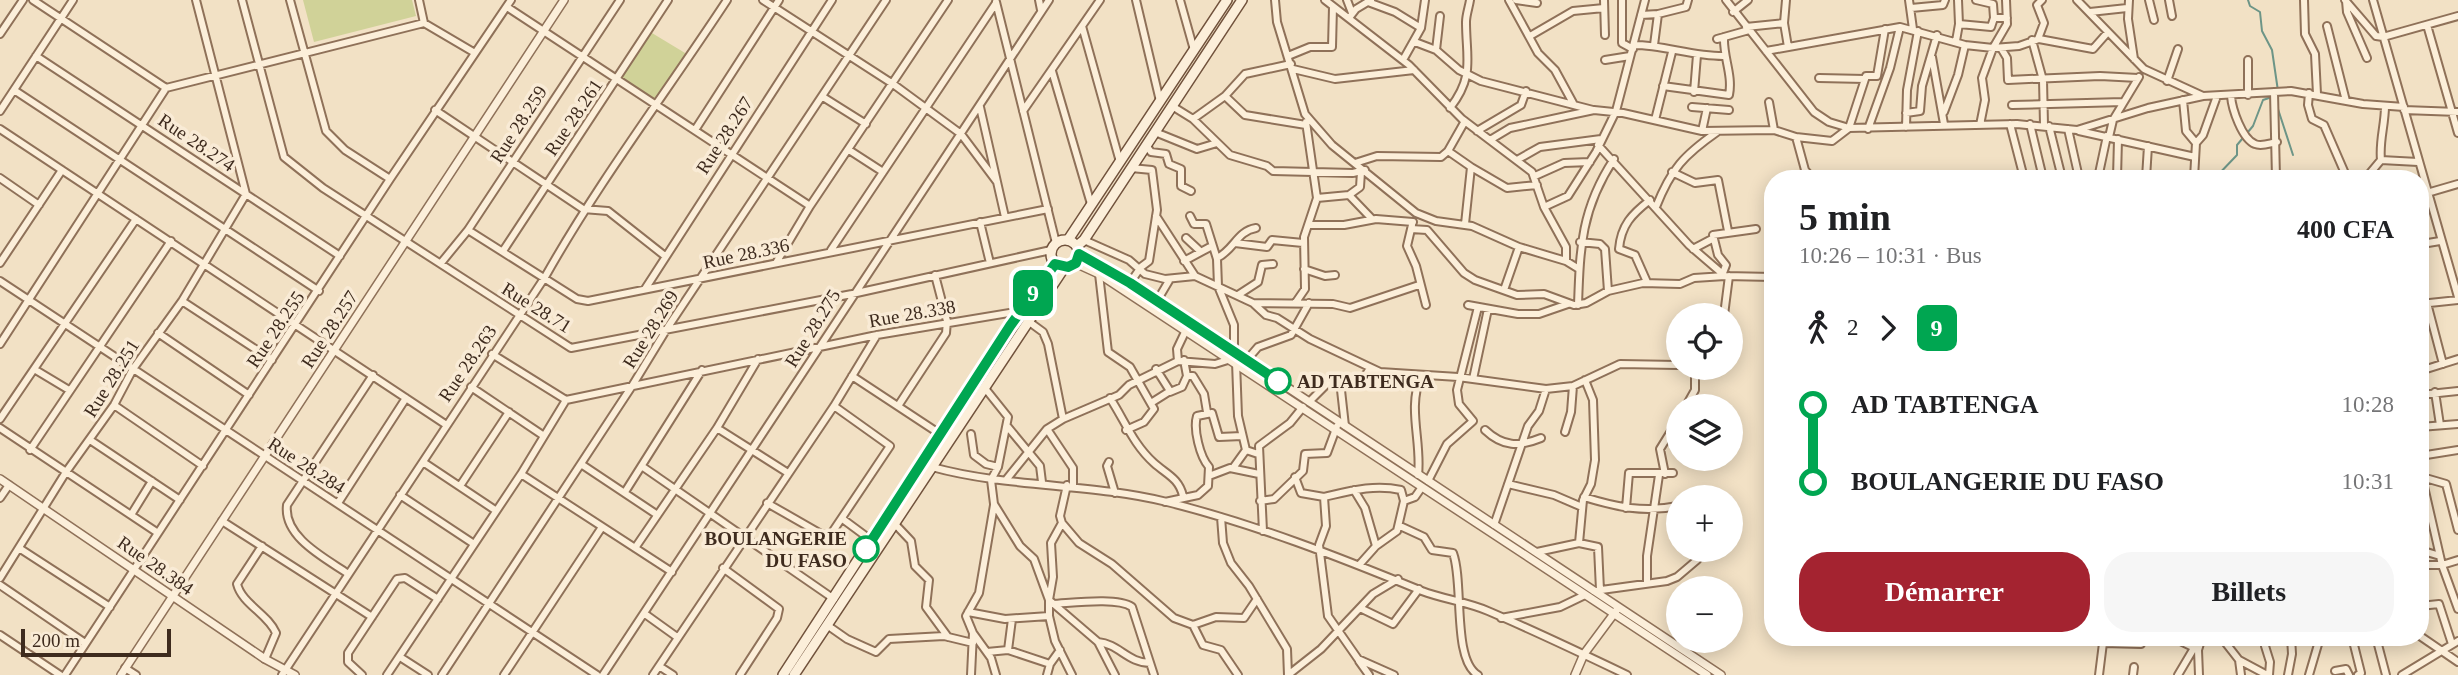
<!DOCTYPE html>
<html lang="fr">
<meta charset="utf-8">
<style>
body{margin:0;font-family:Georgia,serif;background:#f6f6f6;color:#202124;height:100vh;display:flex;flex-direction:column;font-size:26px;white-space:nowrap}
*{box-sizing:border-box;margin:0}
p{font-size:23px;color:#757577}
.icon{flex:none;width:38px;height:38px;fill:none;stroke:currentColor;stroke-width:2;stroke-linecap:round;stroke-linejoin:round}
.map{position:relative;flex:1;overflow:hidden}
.side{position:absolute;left:1764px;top:170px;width:665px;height:476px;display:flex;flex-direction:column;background:#fff;border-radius:28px;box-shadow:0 4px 18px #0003}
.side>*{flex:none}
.badge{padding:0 14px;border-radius:10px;font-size:24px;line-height:46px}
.fabs{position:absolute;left:1666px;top:303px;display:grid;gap:14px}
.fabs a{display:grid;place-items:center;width:77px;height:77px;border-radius:50%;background:#fff;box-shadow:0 4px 18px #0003;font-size:35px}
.scale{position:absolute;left:21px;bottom:18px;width:150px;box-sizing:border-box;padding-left:7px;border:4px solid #3e2b1e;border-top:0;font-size:19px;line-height:24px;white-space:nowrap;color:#3e2b1e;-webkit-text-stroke:5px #f9ebd6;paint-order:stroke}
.map>.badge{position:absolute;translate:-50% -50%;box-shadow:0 0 0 4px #fff}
.legs{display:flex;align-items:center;gap:10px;height:77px;padding:0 35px;font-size:23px}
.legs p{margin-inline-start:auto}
.headline{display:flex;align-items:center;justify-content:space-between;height:119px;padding:0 35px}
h1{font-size:38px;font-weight:600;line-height:52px}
.cta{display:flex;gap:14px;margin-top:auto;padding:14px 35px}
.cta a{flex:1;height:80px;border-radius:28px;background:#a42330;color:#fff;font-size:28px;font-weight:600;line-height:80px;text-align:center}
.cta a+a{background:#f6f6f6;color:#202124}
ul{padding:0 35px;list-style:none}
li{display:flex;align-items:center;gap:24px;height:77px;font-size:26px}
li i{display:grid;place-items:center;width:10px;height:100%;margin:0 9px;background:currentColor}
li i::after{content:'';width:18px;height:18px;margin:-9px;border:5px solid;border-radius:50%;background:#fff}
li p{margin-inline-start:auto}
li:first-child i{background:linear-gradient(#0000 50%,currentColor 0)}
li:last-child i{background:linear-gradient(currentColor 50%,#0000 0)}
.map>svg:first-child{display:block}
.green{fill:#d0d298}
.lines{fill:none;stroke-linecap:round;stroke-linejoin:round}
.stream{stroke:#6d9587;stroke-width:2}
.minor-casing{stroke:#8f7159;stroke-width:10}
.tertiary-casing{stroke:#8f7159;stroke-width:10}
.secondary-casing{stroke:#71523c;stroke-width:12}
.minor{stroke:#fcefda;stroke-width:6}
.tertiary{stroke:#fcefda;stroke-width:7}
.secondary{stroke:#fcefda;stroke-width:9}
.line-1-casing{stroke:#fff;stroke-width:16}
.line-1{stroke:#00a651;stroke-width:10}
.stop-1-dot{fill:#fff;stroke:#00a651;stroke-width:3.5}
.labels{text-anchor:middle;stroke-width:7;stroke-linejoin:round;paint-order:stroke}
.street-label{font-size:19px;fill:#3e2b1e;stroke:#f9ebd6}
.stop-label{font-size:19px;font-weight:bold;fill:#3e2b1e;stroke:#f9ebd6;text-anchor:start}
</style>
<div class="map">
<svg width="2458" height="675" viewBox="0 0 2458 675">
<rect width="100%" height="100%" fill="#f2e1c5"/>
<path class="green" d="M303,0H412L416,16L314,42Z
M647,30L690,56L657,103L619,78Z"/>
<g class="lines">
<path class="stream" d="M2248,0L2250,6L2260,12L2262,31L2272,50L2278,91
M2277,106L2293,155
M2215,178L2237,155V145L2253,126L2263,100L2272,97"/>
<g class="minor-casing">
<path id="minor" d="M33,0L166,88
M242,0L284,157L323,188L571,348L852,294L1051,250
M290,0L326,131L345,150L390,179
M419,0L424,23
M763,0L893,84L961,134L997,182
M1039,0L1041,10
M1136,0L1160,101
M1180,0L1194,50
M1275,0L1277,22L1305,114L1332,145L1416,213L1436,221L1472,226L1519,247
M1325,0L1409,65L1462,119L1532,172L1544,207L1566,247V261
M1347,0L1352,13
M1509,0L1538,53L1555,70L1573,103
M1516,0L1537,3
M1604,0L1605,35
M1622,0V43L1633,49
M1726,0L1814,112L1829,122L1849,128L2017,124L2077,130L2148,108L2203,96
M1786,0L1784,23L1788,47
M1909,0L1913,29
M1958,0L1959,24
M1976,0L1993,4L1994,18
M2077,0L2144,69L2203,96L2291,91L2363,104L2404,107
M2129,0L2128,19L2134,59
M2149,0L2154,20
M2169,0L2172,16
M2304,0L2305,34L2315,54L2317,94
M2345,0L2376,36L2383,37L2458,16
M2373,0L2458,297
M2346,1L2347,12L2367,58
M996,2L1056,243
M1368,2L1395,12L1421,28
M507,7L810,206
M1911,8L1943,5L1945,0
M1733,12L1748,0
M2090,12L2127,8
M1658,14L1686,7L1688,0
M1641,15L1658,14L1654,45
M1349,18L1356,9L1371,0
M2427,25L2458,133
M1082,26L1120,162
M2327,26L2346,101
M1746,27L1784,23
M0,34L23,0
M1530,36L1573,11L1604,8
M1717,39L1749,30
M2038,39L2044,23L2037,5L2042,0
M2032,40L2043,80L2044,125
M1956,41L1959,24L1991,27L1994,18H2007
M1415,42L1436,50L1459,70L1481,81L1593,110
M1634,45C1664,45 1691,56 1723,56
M2001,48L2007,58L2008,80L2100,76L2138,78
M1436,50L1440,16
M1766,51L1900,27L1965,45L1993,48L2007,24L2006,0
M36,56L340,256
M1288,56L1310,47H1332L1333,7
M1932,57L1944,124
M1403,60L1421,28L1425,0
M1605,60L1630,56
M2248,60V95
M1293,69L1335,79L1414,70
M1052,71L1091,204
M1819,78L1865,79
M2167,81L2178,49
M1663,86L1729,95C1733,75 1723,57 1724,37
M14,90L319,291
M1694,92L1697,55
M2274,92L2276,178
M2309,93L2308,105L2312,119L2324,125L2347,178
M1225,96L1245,74L1291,64
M2231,96C2232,109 2242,139 2255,144C2262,147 2270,143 2277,142
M823,97L866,124
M2183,100L2186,131L2196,143L2194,178
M1769,102L1774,130
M2012,105L2123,102
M1172,106L1193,119L1225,96L1245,115L1306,125
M980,107L1005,217
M1692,107L1729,110
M1450,108C1475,76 1466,58 1466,22C1466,15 1469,7 1470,0
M435,110L583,209L608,211L665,256
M2404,110L2458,112
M0,111L73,0
M1023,111L1100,0
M1944,112L1958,75L1965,45
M1906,113L1920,111L1922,86L1937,35
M1193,119L1230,155L1267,166L1273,171L1353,173L1365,170
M1655,120L1672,52
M1306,122L1317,198L1349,195L1360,187L1361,172
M2010,124L2024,178
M2030,124L2043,178
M1980,125L1985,100L1982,78L1993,48L2019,46L2039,39L2093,49L2108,32
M2049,126L2062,178
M1906,127L1907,90L1918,31
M0,129L445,424
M1868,129L1890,68L1900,27
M2068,129L2079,178
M695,130L779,0
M1477,131L1521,105L1526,91
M1702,131L1707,108
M2079,131L2195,157
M1155,132L1197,149L1217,143
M1796,137L1805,170L1812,178
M2109,137L2113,120L2139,77
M1490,140L1510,128L1594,110L1623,113L1702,131L1774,130L1796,137L1832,141L1849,128L1866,76H1877L1885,29
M2196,143L2203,135L2217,96
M1146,145L1151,152L1166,154L1169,164L1181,169V186L1191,191
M1598,145L1689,245L1725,276
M849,150L883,172
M1448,151L1471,167L1465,224
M1517,160L1540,147L1601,139
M2381,160C2379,141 2385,125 2385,106
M1355,163L1377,156L1441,157L1448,151L1465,121
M1471,167L1507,188L1537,185
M1672,172L1695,183L1718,180L1728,231
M1535,176L1564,163L1590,162
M0,178L39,205
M2098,178L2107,136
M2117,178L2118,139
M2146,178L2148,146
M2366,178L2381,160L2418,162
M2427,193L2458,184
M1349,195L1372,219
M1544,207L1568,196L1596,152L1616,111L1645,0
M1656,207C1671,169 1684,155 1717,132
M1156,216L1195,276L1253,303L1266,315L1277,318L1310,339L1380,372L1458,377L1546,389L1573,386L1620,364L1678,365
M1190,216L1194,224H1206L1217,259L1218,286L1234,325V352
M980,222L990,263
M1308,225H1344L1376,219L1413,222
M1412,225L1407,246L1416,266L1426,305
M1411,229L1427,230L1464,273L1475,280L1517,295L1544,294L1574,305L1586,303L1608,291L1643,283L1680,284L1694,278L1725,276L1773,277
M468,230L577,299L588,301L1048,209
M1186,238L1200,251
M1084,240L1129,260L1145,274L1165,279L1195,276
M2420,240L2428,243L2440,241
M1580,242L1600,244L1605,249L1608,291
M1235,243L1267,247L1272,240L1303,243
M1693,249L1712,239
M831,250L996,3
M503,251L668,0
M1217,258C1234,250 1237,231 1256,228
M1184,261L1212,246
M0,263L62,170
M441,263L468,230L620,0
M776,263L810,206L948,0
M1304,269L1325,276L1335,275
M1723,273L1726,265L1718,255L1713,235L1756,229
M1099,274L1108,352L1130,367L1154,409L1144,422L1126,430
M0,281L597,675
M1647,282L1635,255L1619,249C1621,225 1632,214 1650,200
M1130,283L1141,267L1149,261L1157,210L1152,170L1131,168
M645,289L832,0
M1504,290L1519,247L1566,261L1579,269
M1238,295L1258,282L1262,265L1273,264
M182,301L272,360
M1157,301L1170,279
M1296,302L1305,289L1304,237L1317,198
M1253,303L1333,304L1350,308L1419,285
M2427,303L2443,364
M2420,304L2458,300
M1468,305L1518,314H1539L1568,304
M1578,305C1580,248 1581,209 1614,159
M1724,315L1729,276
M1028,321L1043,332L1048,344L1063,419
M158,333L249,395
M0,344L166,88L424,23L475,53
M492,354L566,400L877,335L1021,311
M1178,361L1177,349L1186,330
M1246,361L1258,347L1291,335L1309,303
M1236,362L1238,416L1246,450L1258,454
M34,369L69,390
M2420,371L2458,359
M852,376L940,434
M1187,376H1193L1204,394L1207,412
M1473,379L1488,309
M1340,381L1345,426
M471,387L544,436
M984,387L1008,417L998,467L991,480L994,504L1020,546L1034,559L1049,600V616L1055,641L1072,675
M1170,392L1182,387L1187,376L1184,360
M2435,392L2440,425
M2420,395L2458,391
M1110,398C1125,421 1133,444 1154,463C1166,474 1179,478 1183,496
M1309,402L1327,384L1363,379L1370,368
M1151,403L1170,391L1156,369
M114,405L203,466
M898,406L946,333L947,321L935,275
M1686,406L1695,390V368
M0,419L136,219
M1007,426L1040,466L1042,482
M2420,427L2458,424
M0,428L158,533
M717,428L788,473
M1047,429L1073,468V486
M1485,430C1503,447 1519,447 1541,438
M1565,432L1571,412L1573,386
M971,434L974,455L986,464L998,467
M90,440L180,500
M30,450L171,241
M2420,456L2458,450
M423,462L495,510
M1109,462L1107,466L1115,493
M581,464L656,514
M643,467L834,599
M932,467C1008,488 1090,483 1167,502C1255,524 1339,557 1422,591C1443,599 1467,602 1488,611C1535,631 1581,653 1627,675
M1233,468L1246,450
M2420,469L2442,565L2458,609
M521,474L672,572
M1665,474L1660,449L1678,420
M1418,475C1422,442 1407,408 1421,376
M1209,476L1230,468L1259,474
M1295,477L1301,493L1324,497L1326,526L1319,545L1328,616L1358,659L1394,675
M2422,477L2446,484L2458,530
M1006,480L1047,429L1063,419L1119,395L1129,385L1178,361L1215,364L1231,359
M1428,481L1447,444L1473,421L1459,404L1457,390L1478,307
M1508,484L1554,495L1582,507
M1067,485L1060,516L1062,523L1079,543L1112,564L1174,618L1193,625L1216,617L1244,618L1257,599
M460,486L509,412
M1354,490L1365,508L1376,546
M625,492L702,370
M400,495L474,544
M1324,497C1350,491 1374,484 1401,490L1404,501
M1584,497C1616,507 1644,513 1678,506
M0,498L9,485
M1260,501L1274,499L1303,471L1305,454L1327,453L1337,426
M1165,502L1198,495L1208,486L1209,467C1200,457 1193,429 1197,416L1212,413L1219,437L1242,436
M338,503L406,398
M767,503L823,535L831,534L890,446L834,406
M1626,508L1629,473H1673
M131,515L152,481
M1221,517L1223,543L1231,563L1249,586L1287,649L1288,675
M844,520L871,540
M222,521L372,617
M894,523L911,541L915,566L929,580L926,607L948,637
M1062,523L1051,543L1053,577L1049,600L1098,642L1115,675
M1494,525L1528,426L1539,411L1546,389
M1400,526L1424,537L1432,550L1453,553C1464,583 1452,660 1478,675
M1263,531L1259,446L1290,423L1303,407
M1579,543L1583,500L1591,484L1595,460L1593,400L1585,380
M262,546L237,584C242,604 268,614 276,633L265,659
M19,548L110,607
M635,548L717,428L758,359
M2420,550L2440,556
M1537,552L1579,543L1598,547L1600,590
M1360,564L1376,546L1397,531L1404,501L1415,497L1422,487
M2420,565H2442L2458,560
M723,568L779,609L777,618L740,675
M347,573C325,558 283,537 287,505L373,375
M0,578L66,472L114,405L133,369L182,301L246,194L196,0
M1647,583V556L1659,475
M0,585L85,643
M1594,591L1667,581L1677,577L1697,560
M2420,592L2424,590L2422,565
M1052,604C1073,603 1117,597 1132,607L1154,675
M2420,606L2439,604L2452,644
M1360,608L1393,624L1419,589
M968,612L1005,619L1049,616
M645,614L677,637
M1501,618L1560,607L1585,595
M827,625L847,639L876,652L889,639L944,636L973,643
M1193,625L1203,645L1221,650L1238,675
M973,633L991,658L996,675
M0,635L60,675
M2420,636L2458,662
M2172,637L2197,649
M2221,637L2239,660L2267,675
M2352,637L2361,673L2358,675
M2376,637L2386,675
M1098,642C1119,644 1128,663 1150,663
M2265,646L2270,662L2269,675
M1008,650L1012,619
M987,652L1008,650L1050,664
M400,657L428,675
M2239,660L2241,675
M1359,661L1369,675
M659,666L673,675
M125,668L136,675
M2335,671L2346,669L2349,675
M65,675L390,179L511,0
M282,675L545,277C599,181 666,93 727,0
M362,675L348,662V653L397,579L405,578L438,599
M387,675L521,474L566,400
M442,675L632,386L668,327L886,0
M504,675L602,527
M603,675L1049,0
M653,675L834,406L877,335
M971,675L973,633L966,616L979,593L994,505
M1047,675L1050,664L1060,650
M1288,675L1321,649L1373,594L1398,579
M2099,675L2103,643L2141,644L2144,637
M2133,675L2134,667
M2178,675L2194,648
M2199,675L2198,650L2202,637
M2288,675L2292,654L2291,637
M2309,675L2319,641
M2402,675L2458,641"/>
</g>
<g class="tertiary-casing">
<path id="tertiary" d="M1079,254L1130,283L1721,675
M1075,263L1099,274L1707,675
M0,479L265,659L295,675
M121,675L564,0
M1575,675L1584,654L1616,611"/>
</g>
<g class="secondary-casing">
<path id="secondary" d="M1051 254a14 14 0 1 1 28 0a14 14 0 1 1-28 0Z
M1068,240L1227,0
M1077,246L1084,240L1242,0
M783,675L1010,326L1055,264
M794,675L1064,268"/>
</g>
<use href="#minor" class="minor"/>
<use href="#tertiary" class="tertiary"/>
<use href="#secondary" class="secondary"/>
</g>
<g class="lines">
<g class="line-1-casing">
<path id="line-1" d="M866,549L1010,326L1055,264L1068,267L1076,263L1079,254L1130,283L1278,381"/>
</g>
<use href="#line-1" class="line-1"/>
</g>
<g class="stop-1-dot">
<circle cx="1278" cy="381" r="12"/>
<circle cx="866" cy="549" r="12"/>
</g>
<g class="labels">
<g class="street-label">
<text transform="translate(573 117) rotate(-56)" y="7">Rue 28.261</text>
<text transform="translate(518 124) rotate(-57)" y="7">Rue 28.259</text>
<text transform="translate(724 135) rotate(-57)" y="7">Rue 28.267</text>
<text transform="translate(197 142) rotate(34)" y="7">Rue 28.274</text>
<text transform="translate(746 253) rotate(-12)" y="7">Rue 28.336</text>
<text transform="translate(537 307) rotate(32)" y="7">Rue 28.71</text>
<text transform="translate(912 313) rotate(-10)" y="7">Rue 28.338</text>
<text transform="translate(812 328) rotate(-58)" y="7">Rue 28.275</text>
<text transform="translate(275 329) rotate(-56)" y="7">Rue 28.255</text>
<text transform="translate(329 329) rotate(-57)" y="7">Rue 28.257</text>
<text transform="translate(650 329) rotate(-58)" y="7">Rue 28.269</text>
<text transform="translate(467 363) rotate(-56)" y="7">Rue 28.263</text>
<text transform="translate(111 378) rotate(-58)" y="7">Rue 28.251</text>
<text transform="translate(307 465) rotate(33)" y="7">Rue 28.284</text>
<text transform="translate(156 565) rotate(35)" y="7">Rue 28.384</text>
</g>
<g class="stop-label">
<text x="1297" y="388">AD TABTENGA</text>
<text x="847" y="545" text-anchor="end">BOULANGERIE<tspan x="847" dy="22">DU FASO</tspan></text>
</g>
</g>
</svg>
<div class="fabs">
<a><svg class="icon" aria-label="locate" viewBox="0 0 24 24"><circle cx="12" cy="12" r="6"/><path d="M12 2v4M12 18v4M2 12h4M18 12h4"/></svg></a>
<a><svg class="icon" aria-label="layers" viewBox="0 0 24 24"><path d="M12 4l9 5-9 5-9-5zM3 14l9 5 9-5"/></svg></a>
<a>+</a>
<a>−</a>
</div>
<div class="scale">200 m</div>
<b class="badge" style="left:1033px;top:293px;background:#00a651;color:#fff">9</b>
<section class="side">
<div class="headline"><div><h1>5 min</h1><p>10:26 – 10:31 · Bus</p></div><b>400 CFA</b></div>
<div class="legs"><svg class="icon" aria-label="walk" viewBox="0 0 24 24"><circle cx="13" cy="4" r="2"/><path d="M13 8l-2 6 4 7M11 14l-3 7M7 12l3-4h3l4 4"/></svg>2<svg class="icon" aria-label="forward" viewBox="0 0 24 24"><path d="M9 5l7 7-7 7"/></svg><b class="badge" style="background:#00a651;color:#fff">9</b></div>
<ul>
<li><i style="color:#00a651"></i><b>AD TABTENGA</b><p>10:28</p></li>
<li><i style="color:#00a651"></i><b>BOULANGERIE DU FASO</b><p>10:31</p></li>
</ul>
<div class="cta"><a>Démarrer</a><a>Billets</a></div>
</section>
</div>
